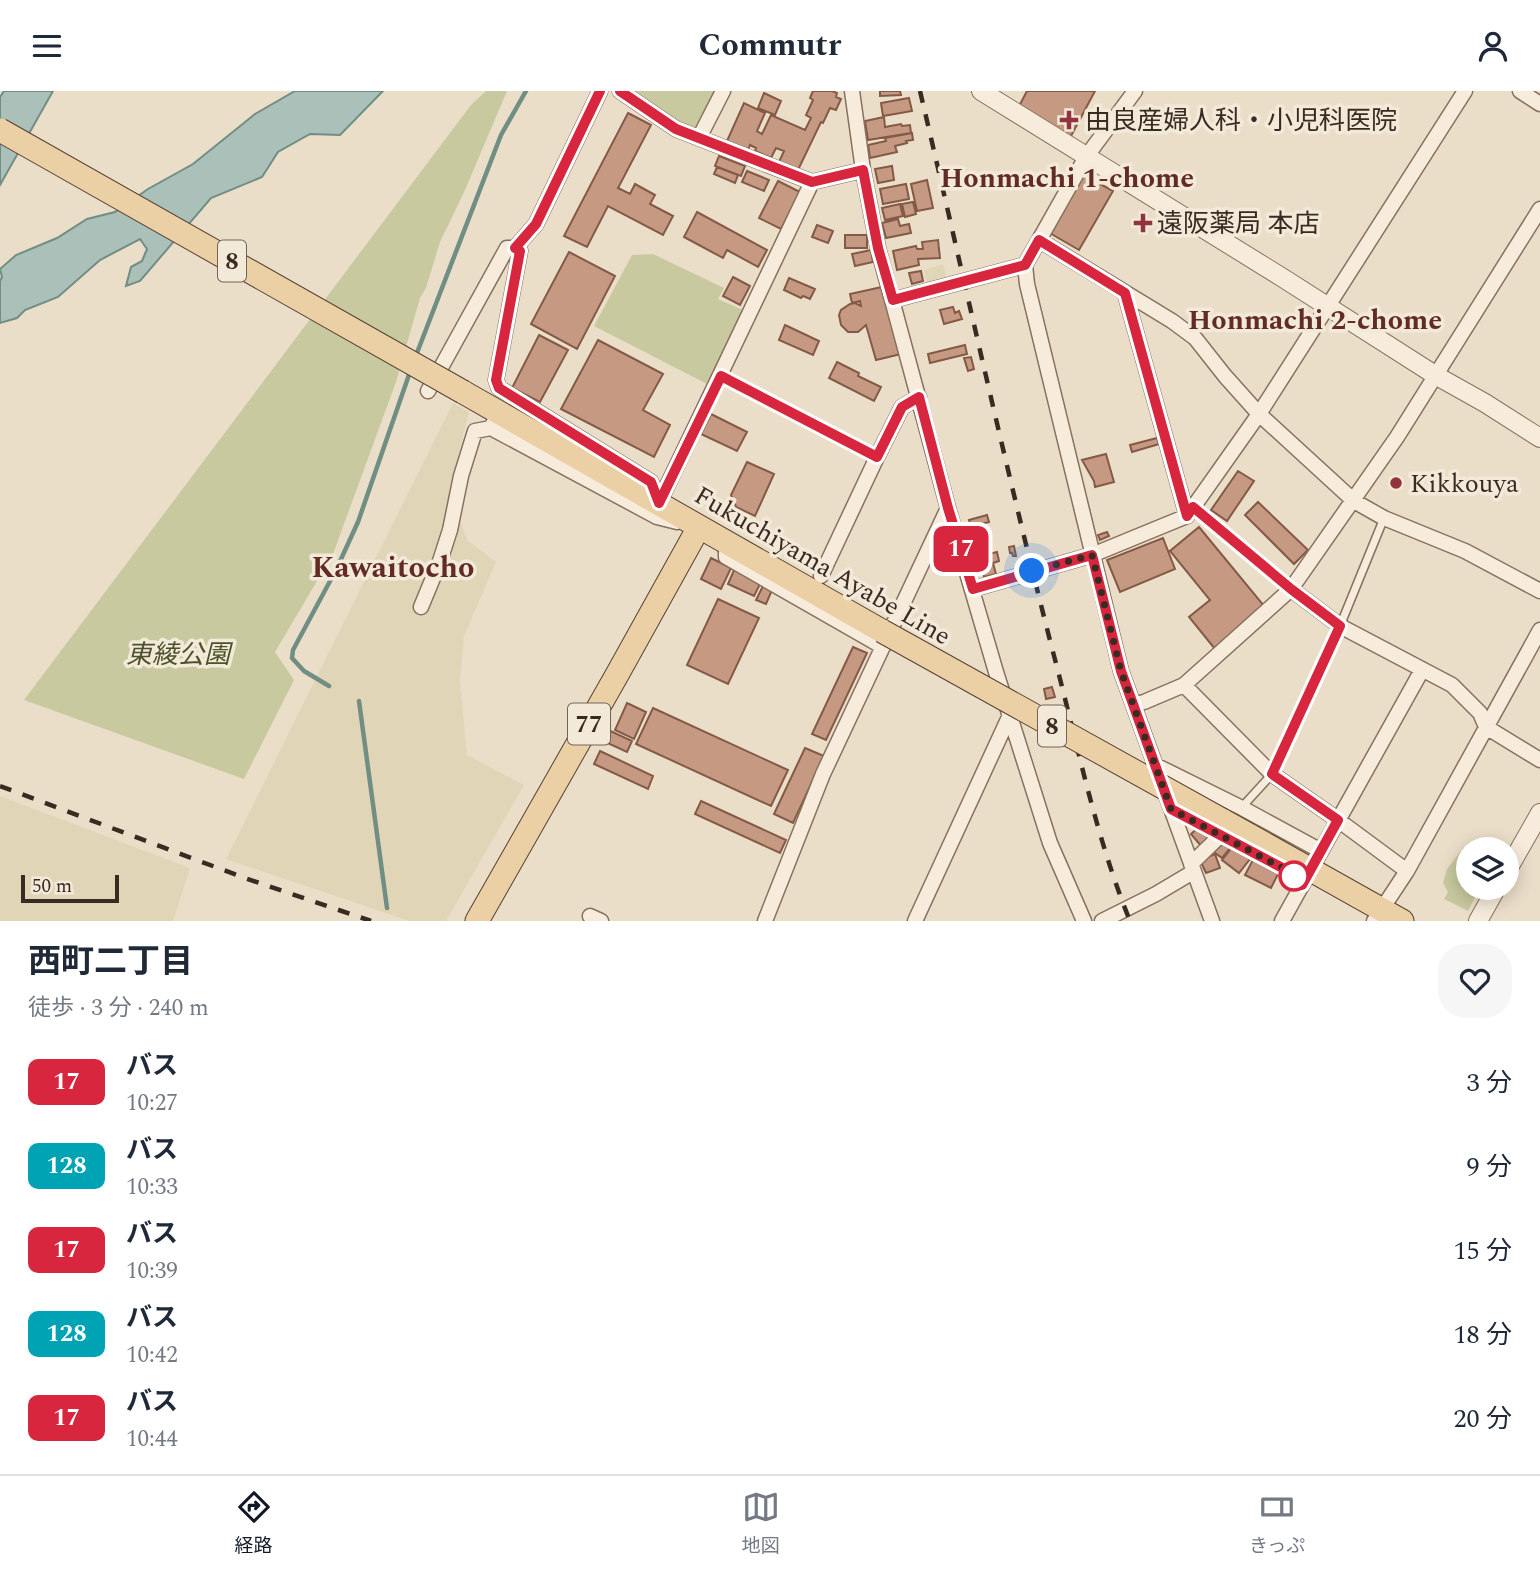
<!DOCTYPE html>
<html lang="ja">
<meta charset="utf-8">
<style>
body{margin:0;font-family:Spectral,"Noto Sans JP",serif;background:#f6f6f7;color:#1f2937;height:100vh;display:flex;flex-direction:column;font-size:26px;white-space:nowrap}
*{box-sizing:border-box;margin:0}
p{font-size:23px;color:#747a83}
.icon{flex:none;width:38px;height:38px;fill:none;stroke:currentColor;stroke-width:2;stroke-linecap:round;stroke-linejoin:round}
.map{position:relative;height:830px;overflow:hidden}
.details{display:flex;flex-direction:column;background:#fff;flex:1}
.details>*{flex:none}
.badge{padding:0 14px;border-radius:10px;font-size:24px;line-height:46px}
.fabs{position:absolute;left:1456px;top:746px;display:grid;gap:14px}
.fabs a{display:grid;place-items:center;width:63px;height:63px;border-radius:50%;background:#fff;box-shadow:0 4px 18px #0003;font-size:35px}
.scale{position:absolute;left:21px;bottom:18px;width:98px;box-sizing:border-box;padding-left:7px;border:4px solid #382b22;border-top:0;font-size:19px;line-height:24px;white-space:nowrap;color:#382b22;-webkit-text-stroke:5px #f3e9d9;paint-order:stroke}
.you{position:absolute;width:35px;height:35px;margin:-18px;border:5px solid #fff;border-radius:50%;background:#1a73e8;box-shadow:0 0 0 10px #1a73e833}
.map>.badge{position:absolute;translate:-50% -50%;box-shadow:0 0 0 4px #fff}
.round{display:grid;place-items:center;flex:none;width:74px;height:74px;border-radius:28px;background:#f6f6f7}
.summary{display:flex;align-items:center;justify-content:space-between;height:119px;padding:0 28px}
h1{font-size:33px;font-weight:700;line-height:52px}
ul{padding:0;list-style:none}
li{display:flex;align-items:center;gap:21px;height:84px;padding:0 28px}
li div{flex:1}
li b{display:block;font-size:26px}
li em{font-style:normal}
li .badge{min-width:77px;font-weight:700;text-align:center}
header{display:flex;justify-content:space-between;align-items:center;height:91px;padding:0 28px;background:#fff;font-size:32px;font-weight:700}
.tabs{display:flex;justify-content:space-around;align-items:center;height:98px;border-top:2px solid #e0e1e3;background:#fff;font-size:19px;color:#747a83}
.tabs a{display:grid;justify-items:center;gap:4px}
.tabs .selected{color:#111827}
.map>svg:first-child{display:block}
.farmland{fill:#e0d6b7}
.green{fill:#c8c99e}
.water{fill:#aac0b8;stroke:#718e84;stroke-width:2}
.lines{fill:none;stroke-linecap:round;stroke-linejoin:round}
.stream{stroke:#718e84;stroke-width:4.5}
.building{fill:#c69983;stroke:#845a47;stroke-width:2}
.service-casing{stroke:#87715f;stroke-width:10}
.minor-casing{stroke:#87715f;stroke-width:17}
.tertiary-casing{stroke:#87715f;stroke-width:20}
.primary-casing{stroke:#554033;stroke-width:25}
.service{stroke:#f7ecdc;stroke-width:7}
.minor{stroke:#f7ecdc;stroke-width:14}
.tertiary{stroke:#f7ecdc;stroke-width:18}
.primary{stroke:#ebcfa5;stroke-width:23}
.rail{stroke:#382b22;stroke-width:4.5;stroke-dasharray:12 12;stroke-linecap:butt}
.primary-bridge-casing{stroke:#554033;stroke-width:25;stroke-linecap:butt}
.primary-bridge{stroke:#ebcfa5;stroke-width:23}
.line-casing{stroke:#fff;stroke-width:16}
.line{stroke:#d7263d;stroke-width:10}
.walk{stroke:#382b22;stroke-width:7;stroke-dasharray:0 12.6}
.poi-dot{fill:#91343d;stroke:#f3e9d9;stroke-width:2.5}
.stop-dot{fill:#fff;stroke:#d7263d;stroke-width:3.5}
.labels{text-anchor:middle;stroke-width:7;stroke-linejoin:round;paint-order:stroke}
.shield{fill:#f3e9d9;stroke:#706459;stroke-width:2}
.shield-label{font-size:24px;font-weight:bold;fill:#382b22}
.poi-label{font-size:26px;fill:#382b22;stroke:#f3e9d9;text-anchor:start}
.street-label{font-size:26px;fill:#382b22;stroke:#f3e9d9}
.park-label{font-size:26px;font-style:italic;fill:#4c532a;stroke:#f3e9d9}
.neighbourhood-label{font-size:28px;font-weight:bold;fill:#622c24;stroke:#f3e9d9}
.quarter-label{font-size:30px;font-weight:bold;fill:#622c24;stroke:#f3e9d9}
</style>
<header><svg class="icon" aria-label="menu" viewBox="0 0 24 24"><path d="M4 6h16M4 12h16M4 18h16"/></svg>Commutr<svg class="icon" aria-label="person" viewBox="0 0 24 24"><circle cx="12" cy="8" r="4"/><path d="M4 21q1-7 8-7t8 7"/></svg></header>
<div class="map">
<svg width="1540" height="830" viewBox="0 0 1540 830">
<rect width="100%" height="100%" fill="#ebdec9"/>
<path class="farmland" d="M943,173L947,188L927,194L924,179Z
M453,312L469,321L449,399L467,449L496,471L464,545L460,591L467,664L524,694L446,830H409L226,768Z
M0,705L190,777L173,830H0Z"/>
<path class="green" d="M486,0H507L465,99L440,151L426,197L420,207L396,291L333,463L275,561L294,589L244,688L24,609L471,14Z
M633,0H714L695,36L677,31Z
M653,163L724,197L718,208L743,219L707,293L594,235L632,164Z
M1464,756L1468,758V796H1480L1468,820L1444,808L1448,801L1443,792L1447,778Z"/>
<path class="water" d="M4,0H53L0,94V6Z
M295,0H383L340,44L310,43L278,61L262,86L211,107L140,190L126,195L131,176L142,170L147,158L140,148L100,169L58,206L25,219L17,227L0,232V190L2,186L0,178L16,164L57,147L87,128L115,121L148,98L193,73L255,23Z"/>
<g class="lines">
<path class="stream" d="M415,267L501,44L526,0
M329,595L304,580L292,567L293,559L336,479L358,431L411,278
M359,610L387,817"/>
</g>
<path class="building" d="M813,0H832L837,2L836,6L841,8L836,19L830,17L823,32L821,31L798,79L779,71L784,60L776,57L771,67L755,60L756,57L750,54L748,59L727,50L744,12L765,22L757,40L762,43L771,24L805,39L811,27L806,24L813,9L810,7Z
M880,0H900L901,4L880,5Z
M1027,0H1095L1071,45L1062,46L1017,19Z
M764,2L781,10L775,24L758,17Z
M909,7L912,20L883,25L881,12Z
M628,22L651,34L618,97L630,103L635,93L655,104L650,113L673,125L663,144L608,115L587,156L564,145Z
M884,26L885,36L901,33L902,35L910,34L911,42L868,49L865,30Z
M912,42L913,49L906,50L907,52L895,55L897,61L870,67L868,54L886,50L885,47Z
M719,65L745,75L741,85L715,75Z
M892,75L894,89L878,92L875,78Z
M717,76L738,84L735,92L714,83Z
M747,80L769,89L764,100L742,91Z
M1082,83L1113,100L1079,159L1048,141Z
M927,89L933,117L917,120L911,93Z
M778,90L800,101L781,138L759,127Z
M906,93L909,108L883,113L880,98Z
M913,111L916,123L905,126L902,113Z
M900,113L903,125L885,129L882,117Z
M697,121L767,159L758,176L727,159L723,167L684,146Z
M898,128L900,135L909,133L911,142L886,147L882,132Z
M817,134L833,140L828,152L812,146Z
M845,144H867V157H845Z
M938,149L940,167L918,168L919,174L897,179L893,160L916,155L917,158H923L922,151Z
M871,159L873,171L855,175L852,163Z
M569,161L615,185L577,258L531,233Z
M921,180L923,190L912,193L909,182Z
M733,186L750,195L740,214L723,205Z
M789,187L815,198L810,208L803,205L801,207L784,199Z
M882,196L901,263L876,269L866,234L858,241H848L841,234L839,224L841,219L850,213L855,212L861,215L860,210L852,212L850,203Z
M953,216L955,222L959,220L962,228L944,233L940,219Z
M785,234L819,250L813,264L779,249Z
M539,244L568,259L540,311L512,297Z
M598,249L663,283L643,319L670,334L654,366L561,318Z
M965,254L967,263L930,272L928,263Z
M971,266L974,278L968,280L964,267Z
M837,271L859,282L858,285L881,296L874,310L829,287Z
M711,323L747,341L737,360L701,343Z
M1157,347L1159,353L1132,361L1130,354Z
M1106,363L1114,391L1095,396L1094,390L1082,369Z
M747,371L774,383L755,425L736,416L731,404Z
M1238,380L1254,390L1227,430L1211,419Z
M1258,411L1308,459L1294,473L1245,424Z
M987,424L989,431L981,433L984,444L987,443L988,448H986L989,463L997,461L999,470L993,472L996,483L984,486L969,429Z
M1199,436L1265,516L1215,558L1189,526L1210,509L1170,460Z
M1107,441L1109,445L1100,449L1098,444Z
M1163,447L1175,478L1120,501L1107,469Z
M1014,455L1016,465H1013L1012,462H1010L1009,456Z
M711,467L731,477L721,498L701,488Z
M734,479L761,491L754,505L728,493Z
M763,495L772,499L766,513L756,509Z
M718,508L759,527L728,593L687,574Z
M853,556L867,562L826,649L812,643Z
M1052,596L1055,606L1046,608L1044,598Z
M627,612L646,621L634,648L615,639Z
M653,617L788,679L771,715L636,653Z
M606,638L632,650L627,661L601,649Z
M805,657L824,665L793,732L774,723Z
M600,660L653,685L648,698L594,673Z
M701,710L786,749L780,762L695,723Z
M1200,735L1211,748L1201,755L1191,743Z
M1221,751L1230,757L1222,767L1214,761Z
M1233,755L1250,768L1239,782L1222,769Z
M1215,763L1220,777L1206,782L1200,769Z
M1254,767L1279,781L1271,797L1245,784Z"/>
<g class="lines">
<g class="service-casing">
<path id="service" d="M721,285L877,366
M1193,416L1291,498
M1242,716L1272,683L1340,535L1384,427"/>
</g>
<g class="minor-casing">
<path id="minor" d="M620,0L676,38L812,91L863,79L852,0
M1135,0L1086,66L1025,174L1027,193L1121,580L1212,830
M1520,0L1540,13
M699,47L723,0
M863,79L878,157L948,417L996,581L1050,752L1084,830
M1039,149L1172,230L1195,247L1225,285L1259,323L1354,410L1384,427L1465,460L1540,500
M515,157L536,133L600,0
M1125,202L1187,425
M893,209L1025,174
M428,300L507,157H515L520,160L496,289L499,297L651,391L659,412
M495,329L491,337L657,426L677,431
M659,412L812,91
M726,450V466L883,556
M821,485L877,366L902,316L919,306
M973,498L1092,464L1187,425L1259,323L1465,0
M1291,498L1340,535L1452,594L1480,622L1486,636L1540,669
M421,516L440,470L450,439L461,385L475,340L491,337
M1184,594L1272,683L1338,729L1407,780
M1134,613L1144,611L1184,594L1291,498L1397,346L1540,118
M1155,674L1242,717L1321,760
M1171,717L1292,782L1302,794
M1191,773L1221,744
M590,825L601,830
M765,830L823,683L948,417
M915,830L1010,624
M1102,830L1156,803L1193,781
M1282,830L1422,579
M1374,830L1407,780L1540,539"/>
</g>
<g class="tertiary-casing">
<path id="tertiary" d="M981,0L1283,187L1435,284L1485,312L1540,347
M1507,780L1540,722
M1478,830L1497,796"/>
</g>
<g class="primary-casing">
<path id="primary" d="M463,301L882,540
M1222,729L1402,830
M477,830L618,582L699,436"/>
</g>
<use href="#service" class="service"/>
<use href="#minor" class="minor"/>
<use href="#tertiary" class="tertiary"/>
<use href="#primary" class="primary"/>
<path class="rail" d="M920,0C964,187 1005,375 1053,561C1077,651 1095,744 1130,830
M0,695L242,786L371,830"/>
<g class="primary-bridge-casing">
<path id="primary-bridge" d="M0,39L463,301
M882,540L1222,729"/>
</g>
<use href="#primary-bridge" class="primary-bridge"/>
</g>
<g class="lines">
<g class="line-casing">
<path id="line" d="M600,0L536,133L515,157L520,160L496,289L499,297L651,391L659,412L721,285L877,366L902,316L919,306L948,417L973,498L1092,464L1121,580L1171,718L1292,782L1302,794L1338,729L1272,683L1340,535L1291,498L1193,416L1187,425L1125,202L1039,149L1025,174L893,209L878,157L863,79L812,91L676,38L620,0"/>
</g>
<use href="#line" class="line"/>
<path class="walk" d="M1032,480L1092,464L1121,580L1171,718L1292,782L1294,785"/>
</g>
<g class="poi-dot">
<path d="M1065.5 18.5h7v7h7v7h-7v7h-7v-7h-7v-7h7z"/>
<path d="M1139.5 121.5h7v7h7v7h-7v7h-7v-7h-7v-7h7z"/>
<circle cx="1396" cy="392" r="7"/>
</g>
<circle class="stop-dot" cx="1294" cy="785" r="14"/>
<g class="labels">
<g class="shield">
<rect x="218" y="149.5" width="28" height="41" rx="5"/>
<rect x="568" y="612.5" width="42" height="41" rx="5"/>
<rect x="1038" y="614.5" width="28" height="41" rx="5"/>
</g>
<g class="shield-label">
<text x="232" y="178">8</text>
<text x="589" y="641">77</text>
<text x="1052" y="643">8</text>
</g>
<g class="poi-label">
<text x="1085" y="38">由良産婦人科・小児科医院</text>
<text x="1157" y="141">遠阪薬局 本店</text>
<text x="1410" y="401">Kikkouya</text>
</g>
<g class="street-label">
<text transform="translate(823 474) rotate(30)" y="9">Fukuchiyama Ayabe Line</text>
</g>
<g class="park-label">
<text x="178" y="572">東綾公園</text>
</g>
<g class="neighbourhood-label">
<text x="1067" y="96">Honmachi 1-chome</text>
<text x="1315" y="238">Honmachi 2-chome</text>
</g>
<g class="quarter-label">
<text x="393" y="486">Kawaitocho</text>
</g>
</g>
</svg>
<div class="fabs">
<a><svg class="icon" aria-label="layers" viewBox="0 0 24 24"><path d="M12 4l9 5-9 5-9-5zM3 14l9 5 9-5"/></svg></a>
</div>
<div class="scale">50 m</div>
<div class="you" style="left:1032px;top:480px"></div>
<b class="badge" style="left:961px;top:458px;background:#d7263d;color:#fff">17</b>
</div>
<section class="details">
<div class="summary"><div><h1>西町二丁目</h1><p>徒歩 · 3 分 · 240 m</p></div><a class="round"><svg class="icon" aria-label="heart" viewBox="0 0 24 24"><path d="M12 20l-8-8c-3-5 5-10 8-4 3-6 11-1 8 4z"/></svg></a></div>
<ul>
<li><span class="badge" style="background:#d7263d;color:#fff">17</span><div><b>バス</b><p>10:27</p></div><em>3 分</em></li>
<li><span class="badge" style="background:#00a3b4;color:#fff">128</span><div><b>バス</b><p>10:33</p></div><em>9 分</em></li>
<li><span class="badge" style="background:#d7263d;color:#fff">17</span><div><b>バス</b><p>10:39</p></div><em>15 分</em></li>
<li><span class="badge" style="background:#00a3b4;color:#fff">128</span><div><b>バス</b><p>10:42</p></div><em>18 分</em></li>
<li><span class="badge" style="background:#d7263d;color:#fff">17</span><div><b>バス</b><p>10:44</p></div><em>20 分</em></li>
</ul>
</section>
<nav class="tabs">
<a class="selected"><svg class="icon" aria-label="directions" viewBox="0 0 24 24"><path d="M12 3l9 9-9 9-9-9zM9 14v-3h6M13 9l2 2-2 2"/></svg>経路</a>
<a><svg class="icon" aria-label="map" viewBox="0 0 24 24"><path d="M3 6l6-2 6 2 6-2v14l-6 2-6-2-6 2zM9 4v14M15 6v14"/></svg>地図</a>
<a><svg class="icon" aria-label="tickets" viewBox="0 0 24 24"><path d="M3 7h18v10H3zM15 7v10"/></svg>きっぷ</a>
</nav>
